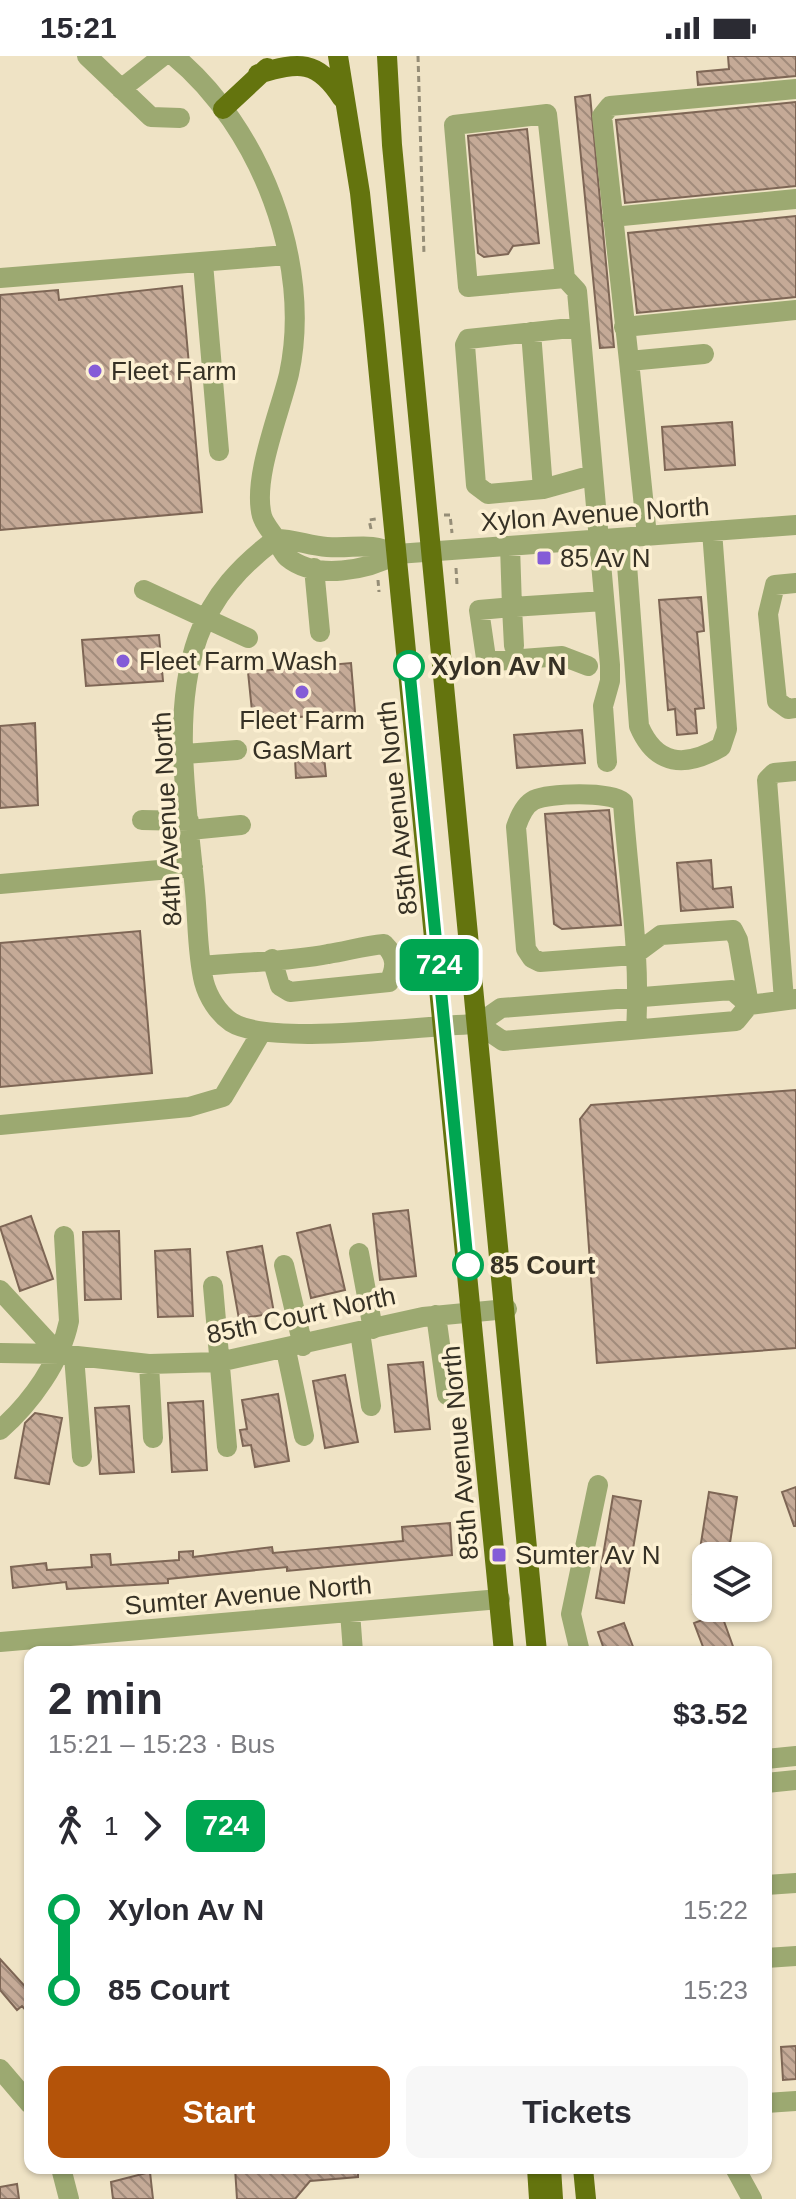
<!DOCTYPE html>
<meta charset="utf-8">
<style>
body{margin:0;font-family:Helvetica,sans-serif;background:#f7f7f7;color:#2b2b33;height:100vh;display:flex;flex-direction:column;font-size:30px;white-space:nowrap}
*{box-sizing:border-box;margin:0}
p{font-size:26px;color:#7c7c81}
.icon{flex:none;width:44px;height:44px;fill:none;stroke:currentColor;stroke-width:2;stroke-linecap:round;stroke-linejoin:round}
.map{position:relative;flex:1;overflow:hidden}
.details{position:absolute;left:24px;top:1590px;width:748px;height:528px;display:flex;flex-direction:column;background:#fff;border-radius:16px;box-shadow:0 2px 6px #0004}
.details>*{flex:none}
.badge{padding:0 16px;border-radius:12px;font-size:28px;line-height:52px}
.controls{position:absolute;left:692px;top:1486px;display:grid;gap:16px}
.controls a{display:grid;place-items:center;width:80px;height:80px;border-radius:16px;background:#fff;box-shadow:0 2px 6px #0004;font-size:40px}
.map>.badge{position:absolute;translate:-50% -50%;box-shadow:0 0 0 4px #fff}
.legs{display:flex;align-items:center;gap:12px;height:88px;padding:0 24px;font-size:26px}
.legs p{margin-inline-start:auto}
.head{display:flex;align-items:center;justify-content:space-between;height:136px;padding:0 24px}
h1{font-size:44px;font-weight:800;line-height:60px}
.primary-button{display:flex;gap:16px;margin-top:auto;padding:16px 24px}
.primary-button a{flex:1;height:92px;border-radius:16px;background:#b45309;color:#fff;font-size:32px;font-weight:800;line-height:92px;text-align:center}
.primary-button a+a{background:#f7f7f7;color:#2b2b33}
ul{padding:0 24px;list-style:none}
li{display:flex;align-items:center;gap:28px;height:80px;font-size:30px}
li i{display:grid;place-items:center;width:12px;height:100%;margin:0 10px;background:currentColor}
li i::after{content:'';width:20px;height:20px;margin:-10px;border:6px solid;border-radius:50%;background:#fff}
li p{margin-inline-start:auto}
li:first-child i{background:linear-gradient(#0000 50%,currentColor 0)}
li:last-child i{background:linear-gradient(currentColor 50%,#0000 0)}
.status{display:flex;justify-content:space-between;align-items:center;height:56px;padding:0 40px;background:#fff;direction:ltr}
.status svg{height:22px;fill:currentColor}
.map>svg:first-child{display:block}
.building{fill:url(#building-back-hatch);stroke:#7e6655;stroke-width:2}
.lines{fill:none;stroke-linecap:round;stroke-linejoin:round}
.path{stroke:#958d77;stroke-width:3;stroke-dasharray:6 4;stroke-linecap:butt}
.minor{stroke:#9ca971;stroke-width:20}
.major{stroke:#64740e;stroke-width:20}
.line-1-casing{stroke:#fff;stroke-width:18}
.line-1{stroke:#00a651;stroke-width:12}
.poi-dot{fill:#845cd7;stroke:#fcf0d2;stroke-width:3}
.stop-1-dot{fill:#fff;stroke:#00a651;stroke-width:4}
.labels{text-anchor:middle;stroke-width:7;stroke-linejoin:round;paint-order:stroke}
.poi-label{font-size:26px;fill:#363125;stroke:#fcf0d2;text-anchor:start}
.street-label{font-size:26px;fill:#363125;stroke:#fcf0d2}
.stop-label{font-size:26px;font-weight:bold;fill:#363125;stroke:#fcf0d2;text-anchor:start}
</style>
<div class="status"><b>15:21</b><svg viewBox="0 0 49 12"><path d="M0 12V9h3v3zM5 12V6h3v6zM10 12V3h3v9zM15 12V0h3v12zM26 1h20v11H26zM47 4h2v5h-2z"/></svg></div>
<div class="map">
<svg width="796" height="2143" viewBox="0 0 796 2143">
<defs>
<pattern id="building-back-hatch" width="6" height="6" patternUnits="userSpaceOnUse" patternTransform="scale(2)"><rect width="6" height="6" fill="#c5aa97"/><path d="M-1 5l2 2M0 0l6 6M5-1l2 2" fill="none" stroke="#a18b7b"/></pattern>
</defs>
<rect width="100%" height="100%" fill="#efe3c5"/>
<path class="building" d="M728,0H796V20L698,29L697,16L729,13Z
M590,39L614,291L600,292L575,41Z
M796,46V130L625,147L616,64Z
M527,73L539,187L513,190L508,198L484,201L478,197L468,80Z
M796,160V241L637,257L628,177Z
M182,230L202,456L0,474V239L58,234L59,244Z
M732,366L735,409L665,414L662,371Z
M701,541L704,575L697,576L704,652L695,653L697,677L677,679L675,653L668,654L659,544Z
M159,579L163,625L86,630L82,584Z
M351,607L355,656L253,665L248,616Z
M35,667L38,749L0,752V670Z
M582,674L585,707L517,712L514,679Z
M324,700L326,720L296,722L295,702Z
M609,754L621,869L562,873L554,868L545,758Z
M711,804L713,833L731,831L733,851L681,855L677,807Z
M140,875L152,1017L0,1031V887Z
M796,1034V1292L597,1307L580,1063L591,1049Z
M408,1154L416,1220L380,1224L373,1158Z
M31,1160L53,1223L20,1235L0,1171Z
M330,1169L345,1234L311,1242L297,1177Z
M119,1175L121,1243L85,1244L83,1176Z
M262,1190L274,1257L239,1263L227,1196Z
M190,1193L193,1260L158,1261L155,1195Z
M423,1306L430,1373L395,1376L388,1309Z
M345,1319L358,1386L325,1392L313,1325Z
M278,1338L289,1405L255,1411L251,1389L243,1390L240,1374L247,1373L242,1344Z
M203,1345L207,1414L172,1416L168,1347Z
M129,1350L134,1416L100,1418L95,1352Z
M35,1357L62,1362L49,1428L15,1422L25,1367Z
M796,1431V1470H794L782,1436Z
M709,1436L737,1441L728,1500H703H706V1540L693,1538Z
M613,1440L641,1445L624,1547L596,1542Z
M450,1467L452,1499L287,1515V1511L168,1523V1527L67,1533L66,1526L13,1532L11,1511L46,1507L47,1514L92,1511L91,1499L110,1498L111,1509L179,1504V1496L193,1495V1501L272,1491L273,1497L403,1485L402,1471Z
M721,1557L735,1596H705L694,1567Z
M624,1567L635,1596H605L598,1576Z
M0,1903L30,1936V1959L22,1950L17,1954L0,1934Z
M796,1990V2023L783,2024L781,1991Z
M235,2112H358V2121L310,2125L295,2143H237Z
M150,2116L153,2143H113L111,2126Z
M17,2128L19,2143H0V2131Z"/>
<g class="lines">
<path class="path" d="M418,0L424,199
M444,459H450L452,477
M371,473L369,464L376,463
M456,512L457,529
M378,524L379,536"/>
<path class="minor" d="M87,0L151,61L180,62
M174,0C260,71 313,207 289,318C280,356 252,423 262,460C264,467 270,474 274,480C278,486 282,496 287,501C316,525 368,514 397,498L796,469
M121,33L163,0
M612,161L796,143
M203,207L219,395
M0,222L287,199
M565,222L468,231L454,69L547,58L565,222L577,235L610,609V625L603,650L607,706
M580,271L468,283L465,289L476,429L488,438L543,433L593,419
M624,271L796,254
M531,276L543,433
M629,305L602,60L610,50L796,33
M647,480L629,305L704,298
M625,482L639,670C656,710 685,712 721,691L727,673L712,475
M276,483C241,509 213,539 198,581C170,659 188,755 195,835C198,865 197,897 204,926C208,941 218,957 231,966C270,991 424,969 478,968L501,952L732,934L749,949
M276,483C295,483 309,490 327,491C358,493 366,485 397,498
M510,490L512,551L604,545
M314,512L320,576
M796,527L775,529L768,558L777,645L788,653L796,652
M144,534L248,582
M514,590L512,551L479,554L486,602L495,605L562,600L588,610
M185,698L237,694
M142,764L189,765
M190,774L241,769
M0,828L193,811
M202,910C243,906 287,906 328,898C347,895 364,890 384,888C396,900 397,910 389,926L290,936L280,930L272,903
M784,944L767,724L774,717L796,715
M478,968L503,985L736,965L749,949L796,943
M636,973C641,899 628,821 623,746C609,735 550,737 534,744C524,749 519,762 516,771L526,893L532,902L540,906L634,899L661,879L733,874L738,884L749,949
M0,1069L189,1051L223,1041L261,977
M359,1197L373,1273
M284,1209L303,1290
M213,1230L227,1391
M0,1234L59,1298
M436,1259L447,1339
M360,1276L371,1350
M286,1294L304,1380
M0,1297L59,1298L149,1308L219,1306L423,1261L507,1253
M74,1300L82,1401
M149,1308L153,1382
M0,1374C31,1347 61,1305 69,1265L64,1180
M350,1556L353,1596
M0,1586L500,1543
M580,1596L571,1558L598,1429
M766,1703L796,1700
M766,1727L796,1724
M766,1829L796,1827
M766,1902L796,1900
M0,2013L30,2048
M766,2047L796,2045
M61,2112L69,2143
M735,2112L752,2143"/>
<path class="major" d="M338,0L360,137L374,269L504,1596
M387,0L392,89L537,1596
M258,18C299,6 317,3 342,42
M223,53L267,12
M537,2112L539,2143
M551,2112L553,2143
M583,2112L586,2143"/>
</g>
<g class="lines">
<g class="line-1-casing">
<path id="line-1" d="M409,610L468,1209"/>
</g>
<use href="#line-1" class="line-1"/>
</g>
<g class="poi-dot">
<circle cx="95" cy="315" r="8"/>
<rect x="536" y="494" width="16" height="16" rx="4"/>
<circle cx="123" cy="605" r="8"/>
<circle cx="302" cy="636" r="8"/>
<rect x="491" y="1491" width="16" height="16" rx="4"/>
</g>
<g class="stop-1-dot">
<circle cx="409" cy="610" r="14"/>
<circle cx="468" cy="1209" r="14"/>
</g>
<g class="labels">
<g class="poi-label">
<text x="111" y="324">Fleet Farm</text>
<text x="560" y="511">85 Av N</text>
<text x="139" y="614">Fleet Farm Wash</text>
<text x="302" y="673" text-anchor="middle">Fleet Farm<tspan x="302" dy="30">GasMart</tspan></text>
<text x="515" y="1508">Sumter Av N</text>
</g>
<g class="street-label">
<text transform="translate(595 458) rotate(-4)" y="9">Xylon Avenue North</text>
<text transform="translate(397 752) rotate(-96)" y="9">85th Avenue North</text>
<text transform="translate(167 763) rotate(-93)" y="9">84th Avenue North</text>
<text transform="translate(301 1259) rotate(-12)" y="9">85th Court North</text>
<text transform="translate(460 1397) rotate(-95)" y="9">85th Avenue North</text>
<text transform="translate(248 1539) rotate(-5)" y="9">Sumter Avenue North</text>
</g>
<g class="stop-label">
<text x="431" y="619">Xylon Av N</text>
<text x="490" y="1218">85 Court</text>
</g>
</g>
</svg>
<div class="controls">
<a><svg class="icon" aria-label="layers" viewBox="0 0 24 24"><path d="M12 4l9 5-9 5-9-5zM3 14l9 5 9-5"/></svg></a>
</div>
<b class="badge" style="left:439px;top:909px;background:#00a651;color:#fff">724</b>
<section class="details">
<div class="head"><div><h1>2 min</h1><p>15:21 – 15:23 · Bus</p></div><b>$3.52</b></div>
<div class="legs"><svg class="icon" aria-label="walk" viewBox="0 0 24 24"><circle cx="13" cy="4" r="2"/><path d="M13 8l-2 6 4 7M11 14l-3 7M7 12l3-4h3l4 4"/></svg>1<svg class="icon" aria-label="forward" viewBox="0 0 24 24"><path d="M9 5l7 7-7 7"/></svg><b class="badge" style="background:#00a651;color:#fff">724</b></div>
<ul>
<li><i style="color:#00a651"></i><b>Xylon Av N</b><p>15:22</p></li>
<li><i style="color:#00a651"></i><b>85 Court</b><p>15:23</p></li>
</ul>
<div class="primary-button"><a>Start</a><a>Tickets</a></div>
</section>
</div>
